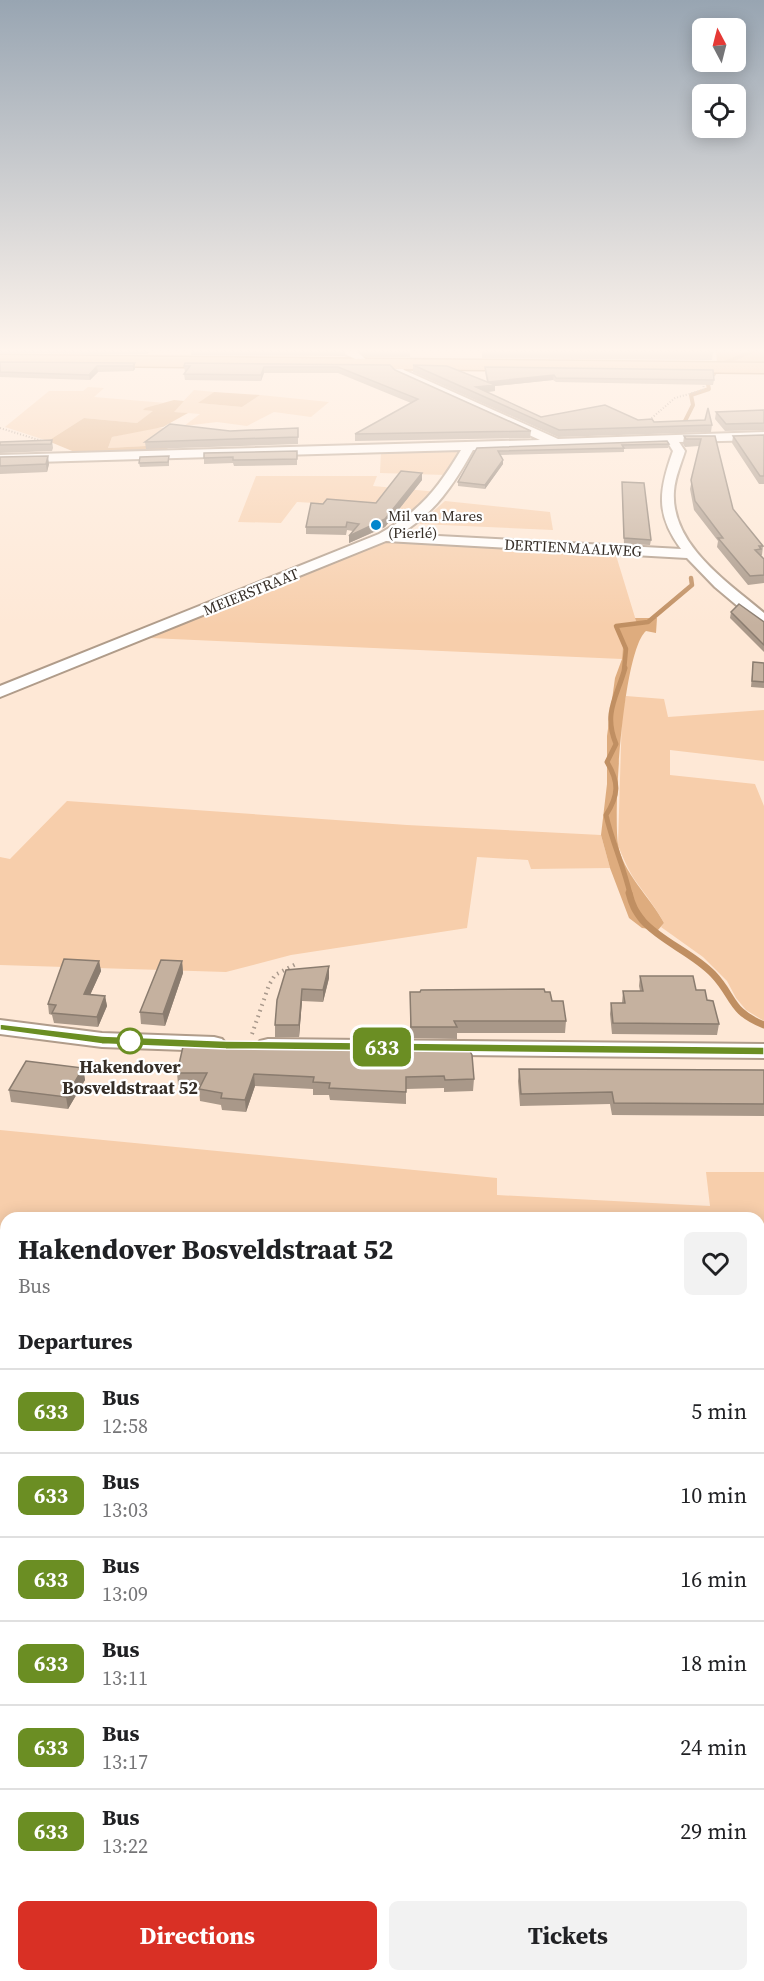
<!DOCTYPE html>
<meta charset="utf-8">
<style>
body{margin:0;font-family:"Source Serif 4",serif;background:#f2f2f2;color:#202124;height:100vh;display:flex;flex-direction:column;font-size:22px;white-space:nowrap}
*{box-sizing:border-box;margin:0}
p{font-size:20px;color:#757577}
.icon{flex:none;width:33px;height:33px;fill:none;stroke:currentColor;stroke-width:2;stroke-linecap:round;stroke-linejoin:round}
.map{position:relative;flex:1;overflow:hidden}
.drawer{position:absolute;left:0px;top:1212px;width:765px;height:770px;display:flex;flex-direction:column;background:#fff;border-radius:18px 18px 0 0;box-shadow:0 3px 15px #0003}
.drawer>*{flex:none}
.badge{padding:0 12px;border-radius:9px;font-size:21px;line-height:39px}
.needle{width:39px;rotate:353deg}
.controls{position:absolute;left:692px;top:18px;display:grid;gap:12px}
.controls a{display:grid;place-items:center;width:54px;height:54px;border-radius:9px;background:#fff;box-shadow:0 3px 15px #0003;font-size:30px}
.map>.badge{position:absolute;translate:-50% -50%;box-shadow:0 0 0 3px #fff}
h2{padding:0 18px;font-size:22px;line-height:54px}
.round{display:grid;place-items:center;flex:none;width:63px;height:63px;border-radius:9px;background:#f2f2f2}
.overview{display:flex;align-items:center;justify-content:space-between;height:102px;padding:0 18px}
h1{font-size:28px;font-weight:700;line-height:45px}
.cta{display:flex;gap:12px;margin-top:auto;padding:12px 18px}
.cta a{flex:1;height:69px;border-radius:9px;background:#d93025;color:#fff;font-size:24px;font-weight:700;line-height:69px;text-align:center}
.cta a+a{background:#f2f2f2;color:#202124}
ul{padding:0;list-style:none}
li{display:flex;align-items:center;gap:18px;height:84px;padding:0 18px;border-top:2px solid #e0e0e0}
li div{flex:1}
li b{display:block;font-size:22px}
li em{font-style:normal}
li .badge{min-width:66px;font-weight:700;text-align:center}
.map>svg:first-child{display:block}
.green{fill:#f7ceab}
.forest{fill:#deac7e}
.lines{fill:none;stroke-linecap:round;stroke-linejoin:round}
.stream-far3{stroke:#c08f62;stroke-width:4}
.stream-far2{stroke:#c08f62;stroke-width:4.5}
.stream-far1{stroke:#c08f62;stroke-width:5}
.stream{stroke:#c08f62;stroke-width:7}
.minor-casing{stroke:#b09c8a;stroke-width:4}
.primary-casing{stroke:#a47241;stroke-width:3}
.path-far1{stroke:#a9998c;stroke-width:2;stroke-dasharray:1 2;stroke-linecap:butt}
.path{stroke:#a9998c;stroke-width:4;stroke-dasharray:1.5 4.5;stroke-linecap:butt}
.minor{fill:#fff;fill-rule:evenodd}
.primary{fill:#ecc095;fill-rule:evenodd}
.wall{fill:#a99889}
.shaded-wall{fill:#8a7c6f}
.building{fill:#c5b19f;stroke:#8a7c6f;stroke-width:1.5}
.line{fill:#6b8e23;stroke:#fff;stroke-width:1.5}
.poi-dot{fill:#0286cd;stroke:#fff;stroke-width:2}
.stop-dot{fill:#fff;stroke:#6b8e23;stroke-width:3}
.labels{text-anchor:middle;stroke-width:4.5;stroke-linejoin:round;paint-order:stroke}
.far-poi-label{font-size:15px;fill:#362e27;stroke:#fff;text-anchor:start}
.far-street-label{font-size:15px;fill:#362e27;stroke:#fff}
.stop-label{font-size:18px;font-weight:bold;fill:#362e27;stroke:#fff}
</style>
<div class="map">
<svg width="764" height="1981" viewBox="0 0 764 1981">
<rect width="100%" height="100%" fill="#fee8d6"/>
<path class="green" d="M88,387L104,388L94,397L166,403L158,404L154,411L137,423L84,418L48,441L5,427L49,391H83Z
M194,390L214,392L199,403L242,407L260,395L329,402L311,417L274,412L247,426L217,422L184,426L200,414L173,412Z
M151,428H168L151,437L164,445L108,448L112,437Z
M452,449L459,454L445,475L380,473L381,450Z
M256,476H377L373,486L438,492L416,514L368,506L297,502L281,523L238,522Z
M445,501L550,512L553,530L419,524Z
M388,540L615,552L637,624H617L623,645L622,659L150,638Z
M626,696L664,699L668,717L764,710V761L670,750V775L755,784L764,806V1021L746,1010L736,998L727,981L703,957L661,927L664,923C656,908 647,897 637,883C629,872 623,858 618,845L622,713Z
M67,801L407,825L601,835L610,868L531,869L528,860L477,857L467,928L291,955L226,972L0,965V857L10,859Z
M0,1130L497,1178V1195L710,1206L706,1172H764V1480L759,1479V1218H6V1387L0,1386Z"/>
<path class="forest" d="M716,349H764V363L717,362Z
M214,392L260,395L242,407L198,403Z
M174,400L184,401L174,412L188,413L163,427L112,437L108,448L164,445L168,449L159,451L77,453L48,441L84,418L137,423L153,411L143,410L145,408Z
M635,618H657L656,633L646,631C623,651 613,810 618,844C622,872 651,898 664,923L658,930L642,928L629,918L610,868L601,835L607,784V736L615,678L622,659L623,645L617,624H637Z"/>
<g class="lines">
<path class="stream-far3" d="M724,363L758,349
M683,425L693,405L691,395L709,389L707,380L714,374"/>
<path class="stream-far2" d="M624,670L626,649L616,626L648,622L692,585L691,578"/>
<path class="stream-far1" d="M625,668C617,697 603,713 616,744L607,762C619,782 619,795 606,815C612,842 624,867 630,894"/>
<path class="stream" d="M629,893C632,905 635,911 643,921C662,942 693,953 713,974C735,997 729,1011 764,1025"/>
<g class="minor-casing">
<path id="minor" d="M335,349C350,348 363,352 370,366L365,369L361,368L357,360Z
M394,360L398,361L404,370L558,439L764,432V440L679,442L685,451C681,464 675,477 674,491C670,545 729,583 764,613V626L759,624L715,587L687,558L386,541L0,697V686L379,534C420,511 437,490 461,450L0,463V455L540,440L396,374L389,367L390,361ZM668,443L673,451C659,490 655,514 681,549L400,534C435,513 454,484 473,450Z
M0,1020L102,1033L214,1037L222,1039L226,1044L222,1049L214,1051L102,1047L0,1034Z
M268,1039L764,1044V1058L268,1053L260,1051L256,1046L260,1041Z"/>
</g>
<g class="primary-casing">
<path id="primary" d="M0,355L764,363V373L0,365Z"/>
</g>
<path class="path-far1" d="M647,422L675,398L703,390L704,384
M0,428L42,441"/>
<path class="path" d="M252,1034L269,985L275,975L296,964"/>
<use href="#minor" class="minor"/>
<use href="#primary" class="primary"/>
</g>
<path class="wall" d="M0,349H151L147,354L0,353Z
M191,349L345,350V356L191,355Z
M356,349H393L410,351V357H366L356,350Z
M482,349H712L713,352L712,360L482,358Z
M0,362L135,363V369L133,371L98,372L90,380L0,377Z
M390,365L395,370L531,431L530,438L355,441V434L411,403L338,373H264L261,381L185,380L184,374L185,372L184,366Z
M413,365L487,382L485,372V367L714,380L713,385L556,382L553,380L495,386V391L487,392L541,417L638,420L654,422L712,425L711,432L558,437L413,372Z
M764,410V430L725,431L715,419L716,412Z
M298,428V444L146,449L145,442L230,431Z
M764,435V484H759L732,443L733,436Z
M684,436H715L733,509L763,546L762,555H761L764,559V583L748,585L717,547L718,541L694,510L690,489L699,446L685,447L683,444Z
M52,440L53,448L52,451L0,453V442Z
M669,444L668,448L624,449V452L500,455L503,460V464L485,489L458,486V482L477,448Z
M297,451V465L234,466L233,463L204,464V453Z
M0,457L49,464L47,472L0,474Z
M169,460V466L140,467L139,463Z
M422,473V480L385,527L349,543L353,531L347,530L346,535L306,534V527L323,504L376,503Z
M622,482L651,540L650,545L624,544Z
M731,612L764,622V652L730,618Z
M753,662L764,663V688L751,687Z
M99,961L101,971L90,995L105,996L107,1006L98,1027L54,1023L52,1015L49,1014L48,1004Z
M182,961L183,973L165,1026L141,1024L140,1012Z
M329,966V978L323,1002L302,1001L299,1037H275V1025L277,1000Z
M640,976L696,990L707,1000L719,1024L717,1035L612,1034L610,1014L611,1003H622L623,991H640L639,986Z
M410,992L552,1001L566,1021L565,1033H457V1039L410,1038Z
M411,1048L474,1079L473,1091L444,1092V1088L406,1089V1104L330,1100L329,1095H313V1089L255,1086L246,1112L222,1110L221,1105L200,1101L199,1089L201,1085H178L177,1073L297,1049H364Z
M83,1068L85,1080L68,1109L11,1102L9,1090Z
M519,1069L764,1070V1116L612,1115L610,1104L520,1106L518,1081Z"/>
<path class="shaded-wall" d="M146,349H151L147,354Z
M135,363V369L133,371V366Z
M97,366L98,372L90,380L89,375Z
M264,367V373L261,381V375Z
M554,375L553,380L495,386V391L476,393V387L488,382Z
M48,456L49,464L47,472L46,464Z
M503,460V464L485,489V485Z
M422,473V480L385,527L349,543V536Z
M99,961L101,971L86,1004L84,994Z
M182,961L183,973L165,1026L163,1014Z
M329,966V978L323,1002V990Z
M302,989V1001L299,1037V1025Z
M105,996L107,1006L98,1027L97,1017Z
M83,1068L85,1080L68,1109L66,1097Z
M254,1074L255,1086L246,1112L245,1100Z"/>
<path class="building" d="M191,349H341L345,350Z
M364,349H393L410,351L366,350Z
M482,349H712L713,352L483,350Z
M0,362L135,363L133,366H97L89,375L0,372Z
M185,363L390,365L395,370L531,431L355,434L418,399L338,367H264L261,375L184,374L190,366H184Z
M413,365L447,366L495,385L476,387L541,417L605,405L638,420L652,419L654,422L705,420L708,408L712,425L559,430Z
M485,367L713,370L714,380L556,378L554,375L488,382Z
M764,410V423L726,424L716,412Z
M170,424L230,431L298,428V437L145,442Z
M764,435V476H760L733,436Z
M684,436H715L733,509L763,546H759L761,549L755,550L764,559V575L750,576L718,538H723L695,501L691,480L701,439H686Z
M52,440L51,444L0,445V442Z
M667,441L669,444L622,445L624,448L498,451L503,460L485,485L458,482L477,448Z
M297,451V459L233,460V457L204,458V453Z
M48,456L46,464L0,466V457Z
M169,456L168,462L139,463L140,457Z
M401,471L422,473L385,519L349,536L359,524L347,522L346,527H306L311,503L323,504L327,499L376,503Z
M622,482L644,483L651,540L624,538Z
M739,604L764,622V645L731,612Z
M753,662L764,663V682L752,681Z
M64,959L99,961L84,994L105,996L97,1017L52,1013L56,1005L48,1004Z
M161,960L182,961L163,1014L140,1012Z
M329,966L323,990L302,989L299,1025H275L277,1000L286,970Z
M640,976H693L696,990H705L707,1000L713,1001L719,1024L613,1023L611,1003H625L623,991H643Z
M544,989L545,992H550L552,1001H563L566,1021H454L457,1027H411L410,992H420L421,990Z
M184,1042L297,1044V1049H364V1047L411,1048V1045L467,1046L472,1055L474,1079L445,1080L444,1076L406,1077V1092L329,1088L330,1083L313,1082L314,1077L254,1074L245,1100L221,1098L222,1093L199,1089L207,1073H177Z
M26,1061L83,1068L66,1097L9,1090Z
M519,1069L764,1070V1104L614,1103L612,1092L521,1094Z"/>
<linearGradient id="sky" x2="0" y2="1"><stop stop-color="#98a5b2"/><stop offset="0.56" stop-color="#fff5ed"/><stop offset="1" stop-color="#fff5ed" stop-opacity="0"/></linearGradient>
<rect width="764" height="626" fill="url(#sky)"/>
<path class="line" d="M0,1024L102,1036L226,1041L764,1047V1055L226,1049L102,1044L0,1030Z"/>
<circle class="poi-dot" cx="376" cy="525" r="6"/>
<circle class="stop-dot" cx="130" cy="1041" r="12"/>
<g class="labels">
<g class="far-poi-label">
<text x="388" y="521">Mil van Mares<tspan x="388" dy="17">(Pierlé)</tspan></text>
</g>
<g class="far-street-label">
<text transform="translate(573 548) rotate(3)" y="5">DERTIENMAALWEG</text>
<text transform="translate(251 592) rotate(-22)" y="5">MEIERSTRAAT</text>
</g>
<g class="stop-label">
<text x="130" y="1073">Hakendover<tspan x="130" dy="21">Bosveldstraat 52</tspan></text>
</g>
</g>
</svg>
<div class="controls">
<a><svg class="needle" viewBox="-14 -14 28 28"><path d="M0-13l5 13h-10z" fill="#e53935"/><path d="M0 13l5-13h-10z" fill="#757577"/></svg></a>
<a><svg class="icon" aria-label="locate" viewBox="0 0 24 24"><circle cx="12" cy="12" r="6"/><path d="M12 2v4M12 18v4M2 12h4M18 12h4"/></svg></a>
</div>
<b class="badge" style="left:382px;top:1047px;background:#6b8e23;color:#fff">633</b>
<section class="drawer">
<div class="overview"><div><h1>Hakendover Bosveldstraat 52</h1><p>Bus</p></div><a class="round"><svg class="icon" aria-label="heart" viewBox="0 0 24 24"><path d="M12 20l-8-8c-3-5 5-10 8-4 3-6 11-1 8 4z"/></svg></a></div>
<h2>Departures</h2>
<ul>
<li><span class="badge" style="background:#6b8e23;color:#fff">633</span><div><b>Bus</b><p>12:58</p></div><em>5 min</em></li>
<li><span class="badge" style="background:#6b8e23;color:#fff">633</span><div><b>Bus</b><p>13:03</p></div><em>10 min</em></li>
<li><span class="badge" style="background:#6b8e23;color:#fff">633</span><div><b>Bus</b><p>13:09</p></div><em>16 min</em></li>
<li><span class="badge" style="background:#6b8e23;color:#fff">633</span><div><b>Bus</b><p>13:11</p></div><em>18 min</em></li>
<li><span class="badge" style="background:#6b8e23;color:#fff">633</span><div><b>Bus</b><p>13:17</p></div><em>24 min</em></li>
<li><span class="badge" style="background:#6b8e23;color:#fff">633</span><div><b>Bus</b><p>13:22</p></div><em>29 min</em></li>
</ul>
<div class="cta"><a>Directions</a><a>Tickets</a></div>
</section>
</div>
